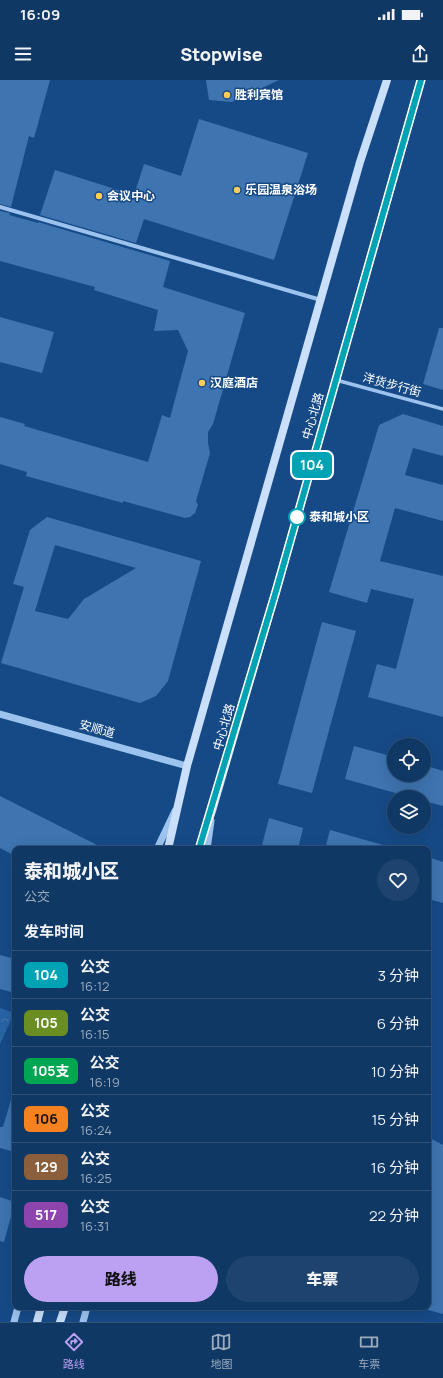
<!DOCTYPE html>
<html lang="zh">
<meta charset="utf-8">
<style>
body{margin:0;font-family:Manrope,"Noto Sans SC",sans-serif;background:#1e436e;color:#f1f3f6;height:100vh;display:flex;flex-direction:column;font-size:15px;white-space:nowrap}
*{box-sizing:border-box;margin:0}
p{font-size:13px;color:#9cacbf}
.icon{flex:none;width:22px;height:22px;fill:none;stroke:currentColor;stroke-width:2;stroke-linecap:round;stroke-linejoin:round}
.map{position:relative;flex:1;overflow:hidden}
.panel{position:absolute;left:12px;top:766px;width:419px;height:464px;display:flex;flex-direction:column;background:#103865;border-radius:8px;box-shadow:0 4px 16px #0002,0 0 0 1px #305279}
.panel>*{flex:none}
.badge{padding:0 8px;border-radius:6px;font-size:14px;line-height:26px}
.tools{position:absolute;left:387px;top:658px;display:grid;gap:8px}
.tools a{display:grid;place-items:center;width:44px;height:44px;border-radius:50%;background:#103865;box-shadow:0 4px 16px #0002,0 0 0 1px #305279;font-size:20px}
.map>.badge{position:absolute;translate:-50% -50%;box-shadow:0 0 0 2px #fff}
h2{padding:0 12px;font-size:15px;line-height:36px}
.round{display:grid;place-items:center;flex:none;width:42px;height:42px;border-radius:21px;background:#1e436e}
.summary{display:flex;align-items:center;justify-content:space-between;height:68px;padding:0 12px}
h1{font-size:19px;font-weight:800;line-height:30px}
.primary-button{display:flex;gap:8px;margin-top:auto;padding:8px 12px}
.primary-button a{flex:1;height:46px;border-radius:24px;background:#bca0f2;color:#111;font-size:16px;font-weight:800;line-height:46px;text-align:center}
.primary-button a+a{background:#1e436e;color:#f1f3f6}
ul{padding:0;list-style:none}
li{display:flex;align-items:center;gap:12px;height:48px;padding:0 12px;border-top:1px solid #305279}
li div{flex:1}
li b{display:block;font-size:15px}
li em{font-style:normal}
li .badge{min-width:44px;font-weight:700;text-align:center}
.status{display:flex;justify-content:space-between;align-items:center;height:28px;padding:0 20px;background:#103865;direction:ltr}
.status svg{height:11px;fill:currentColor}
header{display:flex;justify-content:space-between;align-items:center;height:52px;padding:0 12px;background:#103865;font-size:18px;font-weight:800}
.dock{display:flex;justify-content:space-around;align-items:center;height:56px;border-top:1px solid #305279;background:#103865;font-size:11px;color:#9cacbf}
.dock a{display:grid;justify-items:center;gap:2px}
.dock .current{color:#bca0f2}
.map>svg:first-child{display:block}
.forest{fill:url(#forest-crowns)}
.building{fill:#3e74b0;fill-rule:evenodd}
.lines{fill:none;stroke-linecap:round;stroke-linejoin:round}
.pedestrian{stroke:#9cc3ee;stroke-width:3.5}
.minor{stroke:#9cc3ee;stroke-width:4}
.tertiary{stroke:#9cc3ee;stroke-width:7}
.secondary{stroke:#c9dffa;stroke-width:8}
.line-casing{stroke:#fff;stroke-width:9}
.line{stroke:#00a3b4;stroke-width:6}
.poi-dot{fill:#ffcb59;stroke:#164a87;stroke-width:1.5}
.stop-dot{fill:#fff;stroke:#00a3b4;stroke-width:2}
.labels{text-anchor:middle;stroke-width:3;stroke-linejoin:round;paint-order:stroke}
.poi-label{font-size:12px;font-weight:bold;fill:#fff;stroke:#164a87;text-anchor:start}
.street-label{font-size:12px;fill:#fff;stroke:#164a87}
.stop-label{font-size:12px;font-weight:bold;fill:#fff;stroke:#164a87;text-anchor:start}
</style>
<div class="status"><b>16:09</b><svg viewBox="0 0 49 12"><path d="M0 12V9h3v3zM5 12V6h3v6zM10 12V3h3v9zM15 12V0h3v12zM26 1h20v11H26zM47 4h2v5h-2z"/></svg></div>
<header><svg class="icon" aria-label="menu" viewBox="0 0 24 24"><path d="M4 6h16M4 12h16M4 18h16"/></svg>Stopwise<svg class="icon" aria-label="share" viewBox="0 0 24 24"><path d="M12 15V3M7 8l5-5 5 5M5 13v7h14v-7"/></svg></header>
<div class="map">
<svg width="443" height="1242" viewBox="0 0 443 1242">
<defs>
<pattern id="forest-crowns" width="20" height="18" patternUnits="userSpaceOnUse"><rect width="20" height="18" fill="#2864a5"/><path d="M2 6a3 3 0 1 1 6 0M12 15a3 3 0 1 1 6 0" fill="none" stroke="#487bb2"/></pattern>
</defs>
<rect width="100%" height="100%" fill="#164a87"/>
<path class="forest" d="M0,928L14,933L0,964Z"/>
<path class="building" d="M0,0H50L34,58L29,56L11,127L0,124Z
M206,0H279L232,22L209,20Z
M199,39L308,73L274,180L144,139L136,163L40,135L55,90L134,115L144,84L181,96Z
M0,131L10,133L9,135L38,143V142L170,181L163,207L245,233L213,344L208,352V363L210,373L196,421L198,425L195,433L190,437L185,438L123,421V423L26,396L27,392L0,384V337L25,344L24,346L148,382L162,335L170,338L188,271L178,250L154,251L158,230L94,210L95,207L0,181Z
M0,237L54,252L42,293L0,282Z
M439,248H443V310L423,304Z
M403,334L443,346V376L413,368L405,395L443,405V441L395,428L380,481L443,496V637L368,617L377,584L396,589L414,519L371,509L367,523L329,512L379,345Z
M47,437L201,481L168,601L156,616L140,623L1,583L24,507L13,504L30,450ZM55,465L136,488L84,519L68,539L35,531Z
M322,542L356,551L312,713L278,704Z
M354,666L394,677V695H424V685L443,691V726L424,721V717H410L345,699Z
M0,716L105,769H15V776L0,768Z
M269,738L303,748L298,769H261Z
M330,750L383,765V769H325Z
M428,777L443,782V823L428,819Z
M0,875L15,879V913L0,909Z
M11,1020L15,1021V1072L0,1068V1047H3Z
M428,1057L443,1065V1234L428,1230Z
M0,1117L15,1122L4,1162L0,1161Z"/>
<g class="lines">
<path class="pedestrian" d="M336,300L443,329"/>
<path class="minor" d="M0,127L321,220"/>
<path class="tertiary" d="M0,634L187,686
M157,769L175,731
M207,769L211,741
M14,1242L18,1227
M83,1242L87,1227"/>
<path class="secondary" d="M168,769L187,686L360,82L387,0
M199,769L212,731L276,511L421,0
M37,1242L41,1227
M60,1242L65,1227"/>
</g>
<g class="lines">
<g class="line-casing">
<path id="line" d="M199,769L276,511L421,0"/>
</g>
<use href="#line" class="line"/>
</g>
<g class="poi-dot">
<circle cx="227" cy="15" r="4"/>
<circle cx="237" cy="110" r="4"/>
<circle cx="99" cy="116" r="4"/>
<circle cx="202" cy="303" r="4"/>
</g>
<circle class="stop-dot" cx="297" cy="437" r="8"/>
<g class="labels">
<g class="poi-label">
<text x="235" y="19">胜利宾馆</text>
<text x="245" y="114">乐园温泉浴场</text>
<text x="107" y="120">会议中心</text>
<text x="210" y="307">汉庭酒店</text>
</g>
<g class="street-label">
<text transform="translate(392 305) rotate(15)" y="4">洋货步行街</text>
<text transform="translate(313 336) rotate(-74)" y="4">中心北路</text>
<text transform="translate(224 647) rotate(-74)" y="4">中心北路</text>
<text transform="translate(97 649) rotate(16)" y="4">安顺道</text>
</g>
<g class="stop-label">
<text x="309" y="441">泰和城小区</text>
</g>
</g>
</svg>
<div class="tools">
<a><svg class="icon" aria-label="locate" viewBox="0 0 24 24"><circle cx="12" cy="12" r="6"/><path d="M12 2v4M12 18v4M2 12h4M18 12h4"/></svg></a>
<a><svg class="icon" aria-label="layers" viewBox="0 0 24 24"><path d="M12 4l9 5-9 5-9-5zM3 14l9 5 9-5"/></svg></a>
</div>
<b class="badge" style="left:312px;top:385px;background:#00a3b4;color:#fff">104</b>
<section class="panel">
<div class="summary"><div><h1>泰和城小区</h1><p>公交</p></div><a class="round"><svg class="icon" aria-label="heart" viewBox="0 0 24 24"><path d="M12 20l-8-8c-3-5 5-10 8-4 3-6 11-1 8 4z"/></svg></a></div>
<h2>发车时间</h2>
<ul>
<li><span class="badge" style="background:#00a3b4;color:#fff">104</span><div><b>公交</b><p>16:12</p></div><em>3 分钟</em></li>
<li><span class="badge" style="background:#6b8e23;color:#fff">105</span><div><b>公交</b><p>16:15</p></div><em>6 分钟</em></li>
<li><span class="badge" style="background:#00a651;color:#fff">105支</span><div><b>公交</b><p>16:19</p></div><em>10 分钟</em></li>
<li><span class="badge" style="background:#f58220;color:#111">106</span><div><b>公交</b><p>16:24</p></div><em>15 分钟</em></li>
<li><span class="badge" style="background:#8b5e3c;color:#fff">129</span><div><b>公交</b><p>16:25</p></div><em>16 分钟</em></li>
<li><span class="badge" style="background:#8e44ad;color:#fff">517</span><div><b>公交</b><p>16:31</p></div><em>22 分钟</em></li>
</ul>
<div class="primary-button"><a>路线</a><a>车票</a></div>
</section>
</div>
<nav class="dock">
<a class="current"><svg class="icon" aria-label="directions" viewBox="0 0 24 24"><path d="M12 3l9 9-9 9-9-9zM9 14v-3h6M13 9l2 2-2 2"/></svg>路线</a>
<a><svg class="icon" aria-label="map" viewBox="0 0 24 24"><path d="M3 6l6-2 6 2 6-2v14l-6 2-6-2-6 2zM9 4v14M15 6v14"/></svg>地图</a>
<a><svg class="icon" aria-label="tickets" viewBox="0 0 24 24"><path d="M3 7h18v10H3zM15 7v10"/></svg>车票</a>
</nav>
